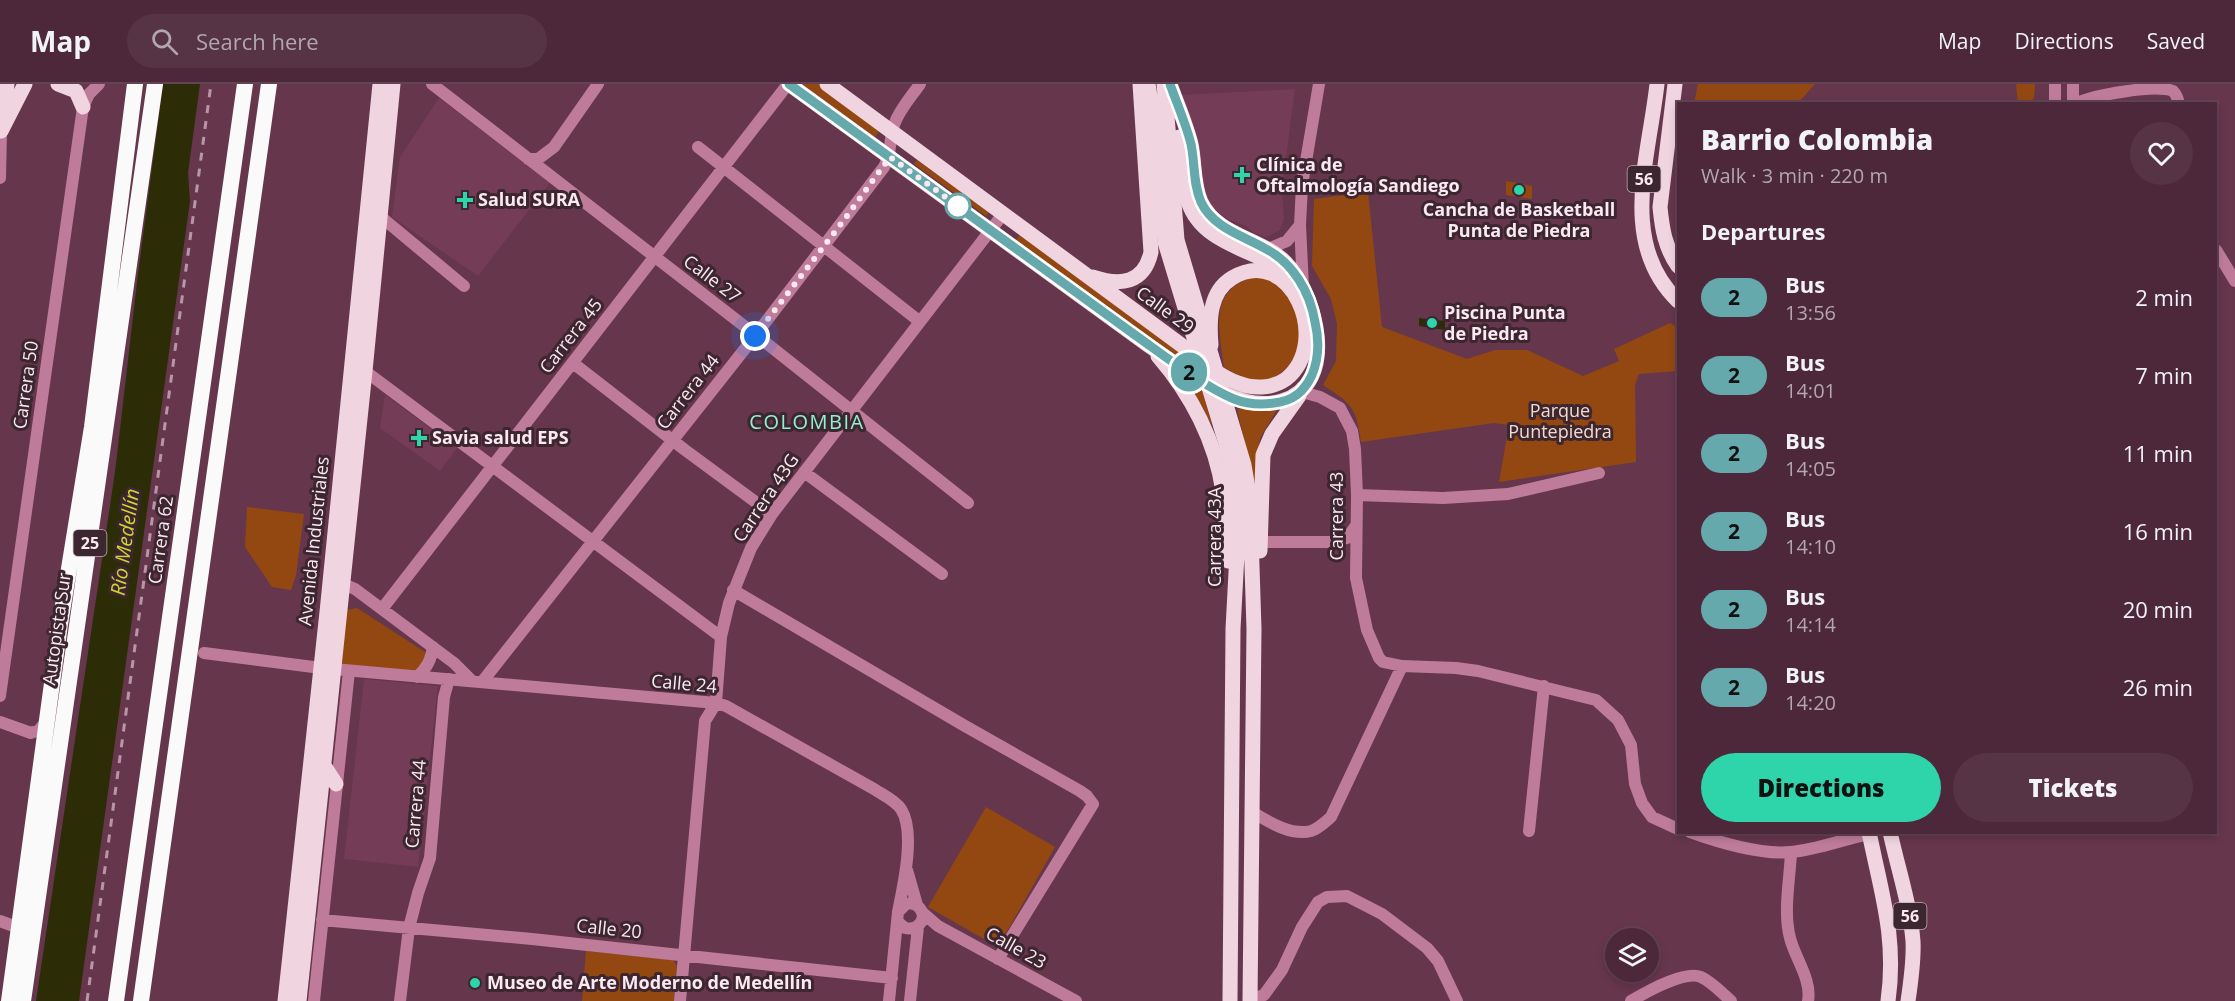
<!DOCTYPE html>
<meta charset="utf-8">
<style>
body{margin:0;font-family:"Open Sans",sans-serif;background:#563445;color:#f1f3f6;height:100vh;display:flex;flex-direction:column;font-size:22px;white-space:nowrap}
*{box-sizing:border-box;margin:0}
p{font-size:20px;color:#b2a6af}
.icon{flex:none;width:33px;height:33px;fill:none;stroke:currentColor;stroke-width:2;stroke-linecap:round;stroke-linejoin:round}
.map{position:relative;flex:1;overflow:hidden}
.sheet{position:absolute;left:1677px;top:18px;width:540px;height:732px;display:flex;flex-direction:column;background:#4c283a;border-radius:0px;box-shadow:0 3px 9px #0003,0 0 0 2px #634454}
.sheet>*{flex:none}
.badge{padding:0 12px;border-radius:20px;font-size:21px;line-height:39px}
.fabs{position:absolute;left:1605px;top:844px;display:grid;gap:12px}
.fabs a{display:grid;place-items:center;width:54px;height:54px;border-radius:50%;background:#4c283a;box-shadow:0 3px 9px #0003,0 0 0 2px #634454;font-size:30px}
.you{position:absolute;width:30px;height:30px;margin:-15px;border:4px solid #fff;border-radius:50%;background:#1a73e8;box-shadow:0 0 0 9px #1a73e833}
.map>.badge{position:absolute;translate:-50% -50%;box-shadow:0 0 0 3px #fff}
h2{padding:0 24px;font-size:22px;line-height:54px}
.round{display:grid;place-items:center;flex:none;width:63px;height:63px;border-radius:32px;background:#563445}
.overview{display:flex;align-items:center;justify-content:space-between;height:102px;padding:0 24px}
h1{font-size:28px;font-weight:800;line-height:45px}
.cta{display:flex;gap:12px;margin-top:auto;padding:12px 24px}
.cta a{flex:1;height:69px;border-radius:36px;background:#2ed4aa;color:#111;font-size:24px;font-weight:800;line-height:69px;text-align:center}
.cta a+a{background:#563445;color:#f1f3f6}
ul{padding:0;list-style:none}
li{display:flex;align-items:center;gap:18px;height:78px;padding:0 24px}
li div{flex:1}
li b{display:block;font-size:22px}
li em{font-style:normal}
li .badge{min-width:66px;font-weight:700;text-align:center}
header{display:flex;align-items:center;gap:36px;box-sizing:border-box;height:84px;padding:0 30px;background:#4c283a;border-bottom:2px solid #634454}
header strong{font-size:28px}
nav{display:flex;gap:33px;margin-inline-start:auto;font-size:21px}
.search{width:420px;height:54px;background:#563445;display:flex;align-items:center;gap:15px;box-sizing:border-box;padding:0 21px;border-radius:33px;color:#b2a6af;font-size:22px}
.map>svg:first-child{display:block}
.built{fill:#743c57}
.green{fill:#944811}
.water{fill:#2c2d06}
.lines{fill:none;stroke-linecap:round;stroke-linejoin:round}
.minor{stroke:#be7c9a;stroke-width:12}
.major{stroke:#f0d4e0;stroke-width:15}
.highway{stroke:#fafafa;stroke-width:16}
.rail{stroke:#b797a5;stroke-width:3;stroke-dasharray:8 8;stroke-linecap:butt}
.major-bridge{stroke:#f0d4e0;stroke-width:15}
.line-casing{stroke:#fff;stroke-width:14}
.line{stroke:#65a9ac;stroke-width:9}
.walk{stroke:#fbe8f0;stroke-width:6;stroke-dasharray:0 10.8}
.poi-dot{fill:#2ed4aa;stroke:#3c2630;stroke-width:2}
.stop-dot{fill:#fff;stroke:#65a9ac;stroke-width:3}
.labels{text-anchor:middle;stroke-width:6;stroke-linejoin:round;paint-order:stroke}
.shield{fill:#3c2630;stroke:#c2aeb6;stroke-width:1.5}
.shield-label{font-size:16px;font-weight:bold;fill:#fbe8f0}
.poi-label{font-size:18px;font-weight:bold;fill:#fbe8f0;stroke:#3c2630;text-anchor:start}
.street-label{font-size:18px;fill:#fbe8f0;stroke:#3c2630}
.park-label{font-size:18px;fill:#f3dacc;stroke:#3c2630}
.neighbourhood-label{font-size:20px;letter-spacing:1.5px;fill:#92efd0;stroke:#3c2630}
.water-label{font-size:20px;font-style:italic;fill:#d0d331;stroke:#3c2630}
</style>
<header>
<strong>Map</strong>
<div class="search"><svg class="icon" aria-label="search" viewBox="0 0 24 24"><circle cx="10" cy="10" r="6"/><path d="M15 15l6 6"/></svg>Search here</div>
<nav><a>Map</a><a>Directions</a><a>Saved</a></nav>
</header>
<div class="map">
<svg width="2235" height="917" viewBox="0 0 2235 917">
<rect width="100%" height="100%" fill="#66364d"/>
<path class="built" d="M1295,5L1282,105L1284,135L1280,146L1267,153L1254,149L1246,142L1227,135L1209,121L1202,111L1180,11Z
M439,14L550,99L478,192L392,133L400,73Z
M385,311L457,364L440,387L380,344Z
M364,595L438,602L418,783L344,775Z"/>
<path class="green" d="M802,0H820L881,45L875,53Z
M1698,0H1815L1798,19H1694Z
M2018,0H2035L2034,14L2030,19H2018L2016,1Z
M917,76L989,128L986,132L914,80Z
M1506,97L1532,102V115L1506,111Z
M1368,108L1382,243L1467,275L1495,266H1527L1583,292L1619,277L1614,265L1670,239L1678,244V287L1639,290L1635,301L1636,378L1499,398L1509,341L1494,339L1361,358C1356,323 1352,320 1323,301L1336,277L1337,240L1331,215L1312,182L1314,115Z
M1020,150L1193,275L1191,283L1016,156Z
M1264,191L1288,206L1301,239L1298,268L1289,282L1277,292L1267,297H1255L1239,292L1224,283C1218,240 1208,200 1264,191Z
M1178,289L1202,306L1212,341Z
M1278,324L1260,354L1255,402L1237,325Z
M247,423L304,430L296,491L291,506L272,503L245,463Z
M357,524L428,570L415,590L338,583L347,526Z
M986,723L1055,763L998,863L928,823Z
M586,867L673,876L677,882L674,917H582Z"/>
<path class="water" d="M163,0H200L188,89L190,117L79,917H36L115,388L138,190Z
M1419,234L1445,237V246L1419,242Z"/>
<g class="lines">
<path class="minor" d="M432,0L770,262L968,419
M2073,0V20
M2055,20V0
M2075,20C2094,11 2155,0 2173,7C2176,10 2178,15 2179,20
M698,63L919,237
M528,75H538L554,63L598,0
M0,94L1,47
M380,132L464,202
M1268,165L1287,157L1300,141
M2216,166L2235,197
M1303,203L1300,141L1302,101L1319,0
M573,279L685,366L772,430
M365,287L721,553
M1302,308L1320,313L1340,324L1352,347L1355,365L1357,411L1356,494L1367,546L1379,574L1383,578L1402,582L1456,584L1478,587L1596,616L1618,636L1631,661L1635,700L1642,719L1652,733L1678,745
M804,388L942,490
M1357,411L1443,414L1508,410L1599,389
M1261,458H1332L1347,454L1355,443
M336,497L355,505L454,579L472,597
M733,506L965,642L1080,707L1087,712L1093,720L998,875
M382,525L788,0
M204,569L321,584
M333,585L716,619L726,622L874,705C883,711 895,716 901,725C916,748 903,803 898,828
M417,593C427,584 431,576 433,563
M482,598L755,252L884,83C892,69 889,55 894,41C899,26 911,13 920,0
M0,612L83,23L89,10L99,0
M0,638L31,649L39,646L47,637
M1252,728C1269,738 1291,752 1311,747C1318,745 1325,738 1331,733L1402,582
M1529,747L1544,602
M1690,748C1718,758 1761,771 1791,768C1816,766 1844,755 1869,750
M1791,768C1790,795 1783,827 1790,854C1795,874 1812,896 1808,917
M907,786L917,821
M923,829L938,842L1076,917
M322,836L532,855L892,894
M0,837L19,844
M1250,916L1264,911L1282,886L1302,843L1318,818L1327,813L1347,812L1382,830L1427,864L1438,877L1457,917
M314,917L349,587
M400,917L409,844L418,809L430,774L444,613L449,595
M680,917L705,637L716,619L721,553L729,519L751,464L772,430L1003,130
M889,917L898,828L906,820C915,818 922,823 923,833C921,842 914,846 905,844L898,838
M910,917L918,843
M1631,917C1646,908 1685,886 1701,893C1712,898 1722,909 1731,917"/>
<path class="major" d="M58,0L76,7L83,23
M789,0L1148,261C1185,285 1235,331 1282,317C1340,300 1317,211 1285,178C1261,154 1217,152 1201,118C1193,101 1195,79 1191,60C1186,40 1177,20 1170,0
M827,0L1188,266C1203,278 1219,292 1238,299C1253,305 1272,305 1286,295C1333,257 1290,159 1232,194C1209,208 1209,237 1211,261
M1148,0L1154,36
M1164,0L1169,55
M1657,0C1649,73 1618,159 1678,217
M1675,0L1660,123C1662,144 1665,164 1678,182
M3,33L7,0
M1,47L25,0
M1179,53C1184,74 1182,97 1188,117C1201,159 1252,165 1283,186
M1093,193C1120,202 1144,200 1151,168L1140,0
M1158,272C1191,310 1216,358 1223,408C1226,431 1227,454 1228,477
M1260,467L1263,371L1272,350L1299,312
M323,680L336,700
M1869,748C1881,808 1897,854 1888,917
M1890,748C1898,785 1910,820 1913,857C1914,877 1911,897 1908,917
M285,917L327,528L380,0
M299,917L365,287L393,0
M1230,917L1233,545L1238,451
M1250,917L1254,545L1251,451"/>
<path class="highway" d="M9,917L60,540L92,343L135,0
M23,917L155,0
M116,917L245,0
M141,917L269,0"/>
<path class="rail" d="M87,917L211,0"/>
<path class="major-bridge" d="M1154,36L1165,158L1231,376L1235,398L1238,451
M1169,55L1177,156L1244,381L1249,410L1251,451"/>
</g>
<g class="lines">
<g class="line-casing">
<path id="line" d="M789,0L1135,251C1162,270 1204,303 1234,315C1247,320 1261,321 1274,319C1293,317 1304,308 1312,291C1319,274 1319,255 1315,238C1310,208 1293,179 1266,165C1244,152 1213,144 1201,118C1193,100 1195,79 1191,60C1186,40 1177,20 1170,0"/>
</g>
<use href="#line" class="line"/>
<path class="walk" d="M755,252L844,136L890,73L958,122"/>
</g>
<g class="poi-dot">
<path d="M1239 82h6v6h6v6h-6v6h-6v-6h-6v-6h6z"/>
<circle cx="1519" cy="106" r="6"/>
<path d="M462 107h6v6h6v6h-6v6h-6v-6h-6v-6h6z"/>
<circle cx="1432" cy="239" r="6"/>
<path d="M416 345h6v6h6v6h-6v6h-6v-6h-6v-6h6z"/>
<circle cx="475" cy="899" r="6"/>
</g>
<circle class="stop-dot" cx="958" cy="122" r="12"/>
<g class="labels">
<g class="shield">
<rect x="1627.5" y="82" width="33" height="26" rx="4.5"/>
<rect x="73.5" y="446" width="33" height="26" rx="4.5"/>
<rect x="1893.5" y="819" width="33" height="26" rx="4.5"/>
</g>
<g class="shield-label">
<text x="1644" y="101">56</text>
<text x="90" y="465">25</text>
<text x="1910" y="838">56</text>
</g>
<g class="poi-label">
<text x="1256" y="87">Clínica de<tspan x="1256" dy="21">Oftalmología Sandiego</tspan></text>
<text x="478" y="122">Salud SURA</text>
<text x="1519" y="132" text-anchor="middle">Cancha de Basketball<tspan x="1519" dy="21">Punta de Piedra</tspan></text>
<text x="1444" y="235">Piscina Punta<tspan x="1444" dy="21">de Piedra</tspan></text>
<text x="432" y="360">Savia salud EPS</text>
<text x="487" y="905">Museo de Arte Moderno de Medellín</text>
</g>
<g class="street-label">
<text transform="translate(712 195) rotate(37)" y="6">Calle 27</text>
<text transform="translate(1165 226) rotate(36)" y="6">Calle 29</text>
<text transform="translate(571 252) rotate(-52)" y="6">Carrera 45</text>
<text transform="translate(26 301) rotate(-82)" y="6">Carrera 50</text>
<text transform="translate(688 308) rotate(-52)" y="6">Carrera 44</text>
<text transform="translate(766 414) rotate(-56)" y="6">Carrera 43G</text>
<text transform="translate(1337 432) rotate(-90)" y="6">Carrera 43</text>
<text transform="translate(1215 453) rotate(-90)" y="6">Carrera 43A</text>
<text transform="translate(161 456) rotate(-82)" y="6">Carrera 62</text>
<text transform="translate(314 457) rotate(-84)" y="6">Avenida Industriales</text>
<text transform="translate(57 545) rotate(-82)" y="6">Autopista Sur</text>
<text transform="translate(684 600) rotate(5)" y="6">Calle 24</text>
<text transform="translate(416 720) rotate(-85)" y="6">Carrera 44</text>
<text transform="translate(609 845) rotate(6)" y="6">Calle 20</text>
<text transform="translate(1016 864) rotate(29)" y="6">Calle 23</text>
</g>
<g class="park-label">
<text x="1560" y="333">Parque<tspan x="1560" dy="21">Puntepiedra</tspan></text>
</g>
<g class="neighbourhood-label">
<text x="807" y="345">COLOMBIA</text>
</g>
<g class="water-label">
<text transform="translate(125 458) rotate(-82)" y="7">Río Medellín</text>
</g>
</g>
</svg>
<div class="fabs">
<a><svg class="icon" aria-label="layers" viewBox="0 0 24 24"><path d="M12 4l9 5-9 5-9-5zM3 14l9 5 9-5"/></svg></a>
</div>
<div class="you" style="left:755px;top:252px"></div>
<b class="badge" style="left:1189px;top:288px;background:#65a9ac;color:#111">2</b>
<section class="sheet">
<div class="overview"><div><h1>Barrio Colombia</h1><p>Walk · 3 min · 220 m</p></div><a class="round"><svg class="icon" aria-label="heart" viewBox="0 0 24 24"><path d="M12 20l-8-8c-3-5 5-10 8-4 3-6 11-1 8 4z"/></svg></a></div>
<h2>Departures</h2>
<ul>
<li><span class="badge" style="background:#65a9ac;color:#111">2</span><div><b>Bus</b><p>13:56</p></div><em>2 min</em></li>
<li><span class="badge" style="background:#65a9ac;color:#111">2</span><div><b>Bus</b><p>14:01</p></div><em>7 min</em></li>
<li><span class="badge" style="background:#65a9ac;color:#111">2</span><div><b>Bus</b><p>14:05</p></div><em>11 min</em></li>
<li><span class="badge" style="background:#65a9ac;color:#111">2</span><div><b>Bus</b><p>14:10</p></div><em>16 min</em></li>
<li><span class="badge" style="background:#65a9ac;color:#111">2</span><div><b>Bus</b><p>14:14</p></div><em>20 min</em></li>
<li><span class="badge" style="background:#65a9ac;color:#111">2</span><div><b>Bus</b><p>14:20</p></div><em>26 min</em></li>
</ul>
<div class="cta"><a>Directions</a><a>Tickets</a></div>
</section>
</div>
